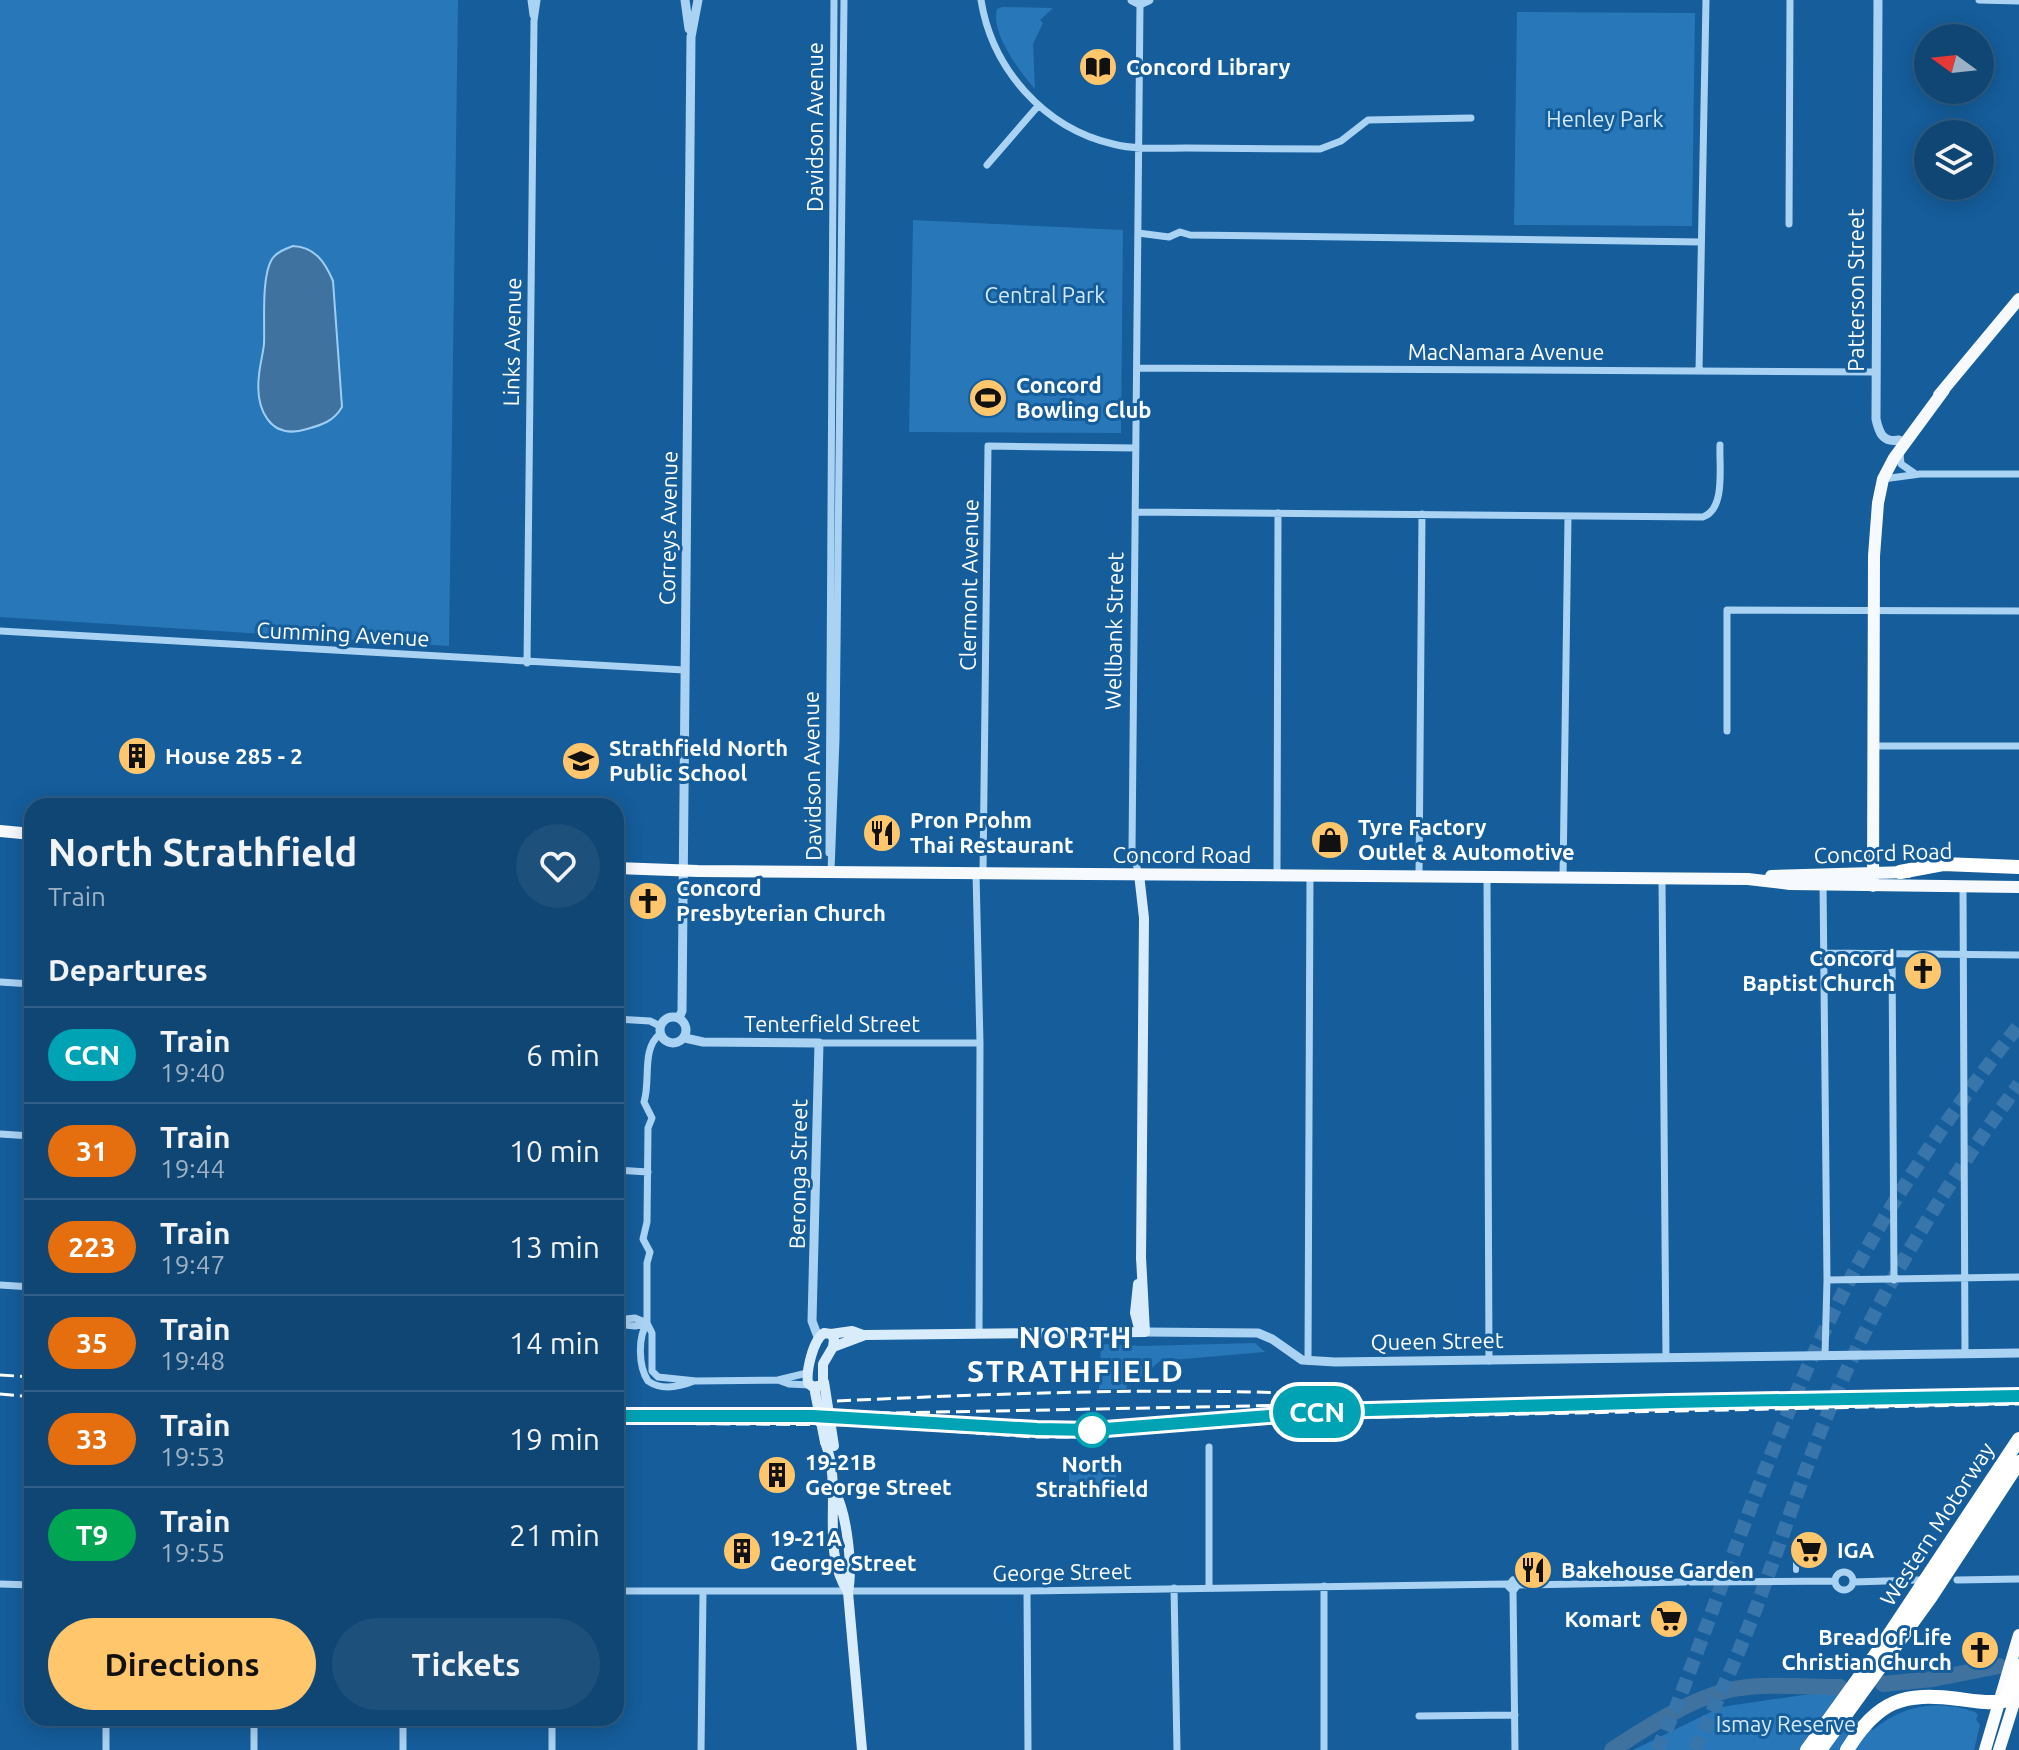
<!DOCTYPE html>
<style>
body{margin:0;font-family:Ubuntu,sans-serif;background:#1e507c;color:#f1f3f6;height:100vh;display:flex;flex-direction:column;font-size:30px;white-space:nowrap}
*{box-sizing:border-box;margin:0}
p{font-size:26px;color:#9cb1c5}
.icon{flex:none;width:44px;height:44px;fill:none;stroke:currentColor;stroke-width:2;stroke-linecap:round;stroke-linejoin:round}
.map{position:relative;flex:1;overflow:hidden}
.side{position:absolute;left:24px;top:798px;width:600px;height:928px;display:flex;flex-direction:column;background:#104674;border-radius:24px;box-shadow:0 4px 20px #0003,0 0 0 2px #305e86}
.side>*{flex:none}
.badge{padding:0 16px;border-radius:26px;font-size:28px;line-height:52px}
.needle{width:52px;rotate:285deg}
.fabs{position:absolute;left:1914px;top:24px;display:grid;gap:16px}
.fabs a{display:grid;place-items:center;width:80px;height:80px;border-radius:50%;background:#104674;box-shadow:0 4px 20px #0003,0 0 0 2px #305e86;font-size:40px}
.map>.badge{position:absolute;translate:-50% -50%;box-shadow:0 0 0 4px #fff}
h2{padding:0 24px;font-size:30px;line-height:72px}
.round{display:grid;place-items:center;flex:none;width:84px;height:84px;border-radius:42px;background:#1e507c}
.headline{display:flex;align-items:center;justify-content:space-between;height:136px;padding:0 24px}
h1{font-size:38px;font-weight:700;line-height:60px}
.cta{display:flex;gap:16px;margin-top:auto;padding:16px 24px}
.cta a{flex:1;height:92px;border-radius:48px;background:#ffc66c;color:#111;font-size:32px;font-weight:700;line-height:92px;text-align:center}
.cta a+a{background:#1e507c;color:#f1f3f6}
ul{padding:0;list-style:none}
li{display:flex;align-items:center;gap:24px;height:96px;padding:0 24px;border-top:2px solid #305e86}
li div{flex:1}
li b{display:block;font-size:30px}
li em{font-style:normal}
li .badge{min-width:88px;font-weight:700;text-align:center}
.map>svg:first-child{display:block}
.green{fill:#2877b9}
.water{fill:#40729f;stroke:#9ccef5;stroke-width:2}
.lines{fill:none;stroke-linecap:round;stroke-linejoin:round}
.river{stroke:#40729f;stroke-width:16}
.motorway-tunnel{stroke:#3875aa;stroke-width:14;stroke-dasharray:14 7;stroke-linecap:butt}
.pedestrian{stroke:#aad2f3;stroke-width:6}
.minor{stroke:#aad2f3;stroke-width:7}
.tertiary{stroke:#aad2f3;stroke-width:9}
.secondary{stroke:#d9ecfc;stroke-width:10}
.primary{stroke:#f6faff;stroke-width:12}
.trunk{stroke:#fafcff;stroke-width:12}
.motorway{stroke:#fff;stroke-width:14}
.rail{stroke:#fff;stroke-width:3;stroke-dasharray:14 6;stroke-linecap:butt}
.secondary-bridge{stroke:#d9ecfc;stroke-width:10}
.motorway-bridge{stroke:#fff;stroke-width:14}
.line-casing{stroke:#fff;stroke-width:18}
.line{stroke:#00a3b4;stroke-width:12}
.stop-dot{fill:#fff;stroke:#00a3b4;stroke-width:4}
.labels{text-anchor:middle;stroke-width:6;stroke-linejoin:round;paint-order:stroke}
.poi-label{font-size:22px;font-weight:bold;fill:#fff;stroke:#155d9b;text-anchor:start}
.park-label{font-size:22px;fill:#d2eafd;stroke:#155d9b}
.street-label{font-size:22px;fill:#fff;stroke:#155d9b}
.stop-label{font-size:22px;font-weight:bold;fill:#fff;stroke:#155d9b}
.district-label{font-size:30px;font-weight:bold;letter-spacing:2px;fill:#fff;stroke:#155d9b}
</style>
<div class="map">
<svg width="2019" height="1750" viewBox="0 0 2019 1750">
<rect width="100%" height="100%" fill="#155d9b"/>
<path class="green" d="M0,0H458L449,646L0,617Z
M1002,7L1053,8L1040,20L1043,23L1033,44L1035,89C1020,72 990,33 997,9Z
M1517,12L1695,13L1692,226L1514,225Z
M913,220L1123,230L1121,433L909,432Z
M1255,1343L1265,1352L1160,1361L1137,1381L1127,1385L1126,1389H1099L1101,1344L1143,1346Z
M1116,1468V1492L1069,1493V1469Z
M1844,1689L1833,1705L1873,1730C1902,1705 1938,1699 1975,1712L1978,1715L1976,1719L1980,1725L1974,1750H1823L1808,1740L1800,1750H1633L1721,1707Z"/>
<path class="water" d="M293,246C315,247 325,262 333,281L342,407C334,421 322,425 307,429C269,441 255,408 259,375C260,364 263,354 264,344C265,322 261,277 272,259C277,252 285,249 293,246Z"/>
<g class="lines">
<path class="river" d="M1883,1684L1933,1679L1999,1666
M1612,1750C1647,1727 1693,1697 1734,1689C1766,1683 1807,1687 1840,1687"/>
<path class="motorway-tunnel" d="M1657,1750L1675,1710C1726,1578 1770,1442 1832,1315C1882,1212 1948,1115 2019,1025
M1695,1750C1714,1707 1734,1665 1751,1621C1781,1544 1805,1464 1839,1387C1887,1279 1949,1180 2019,1084"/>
<path class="pedestrian" d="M1796,1545V1570"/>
<path class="minor" d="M531,0L533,15
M981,0C992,69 1044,128 1113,144C1136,150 1162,148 1186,148C1230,148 1275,149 1320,149L1341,141L1368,120L1471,118
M1979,0L2019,1
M987,165L1038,106
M1789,224L1790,0
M1138,233L1169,237L1180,232L1190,235L1701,242
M1137,368L1875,372
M1699,371L1706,0
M1900,453L1901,464L1914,473
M1883,479L1920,474H2019
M1135,512L1703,517C1726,509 1719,466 1720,445
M0,631L684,670
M527,663L534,21L537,0
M1727,731V610L2019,611
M1873,746H2019
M829,853L834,0
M831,871L836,739L844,0
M976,873L980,1043L979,1334
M983,873L988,446L1136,448
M1139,874L1132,851L1140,4
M1277,875L1278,513
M1419,877L1422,514
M1487,877L1489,1361
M1563,878L1568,517
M1662,879L1666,1357
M1823,881L1827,1280L1825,1355
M1963,886L1965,1354
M1823,953L2019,955
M1892,953L1894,1280
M0,982L32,984
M616,1019L650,1021L660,1026
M660,1034C641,1049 651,1080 644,1102L652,1118L648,1128L647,1222L643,1239L650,1252L647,1263V1323L652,1333V1371L658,1377L696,1381L778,1380L807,1373
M819,1043H980
M0,1134L32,1136
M616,1170L648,1172
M1827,1280L2019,1277
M0,1285L32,1287
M616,1320L635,1318L647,1323
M647,1323C638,1337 638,1366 648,1381C662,1391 679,1387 694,1381
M616,1324L635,1326L645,1324
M1308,1361L1310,875
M778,1380L789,1384L810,1385
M1209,1447V1587
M1835 1581a9 9 0 1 1 18 0a9 9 0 1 1-18 0Z
M1957,1580L2019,1579
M1691,1582L1834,1581
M1853,1582L1919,1580
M0,1584L32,1585
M1518,1585L1685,1582
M1324,1586V1750
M1174,1588L1177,1750
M616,1591H1027L1508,1584
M1027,1591L1028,1750
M1513,1591L1508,1586L1513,1580L1518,1585L1513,1591L1515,1750
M1419,1716L1515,1715
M106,1750V1718
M254,1750V1718
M403,1750V1718
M552,1750V1718
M701,1750L703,1593"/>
<path class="tertiary" d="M685,0L689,29
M1132,0L1140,4L1149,0
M1878,0L1876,419C1879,433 1883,443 1899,440
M660 1030a13 13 0 1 1 26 0a13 13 0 1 1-26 0Z
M679,1018L682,1011L691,37L698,0
M685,1038L703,1042L819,1043L812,1321L818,1337
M1145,1332L1258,1333L1272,1339L1302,1360L1335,1362L2019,1353"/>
<path class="secondary" d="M1139,874L1144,918L1141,1260
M1138,1284L1135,1313L1140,1332
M831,1334L852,1331L863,1335
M833,1347L834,1339L831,1334L824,1333C813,1340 806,1371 808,1383L813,1387L823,1385V1364L833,1347L865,1335L1145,1332L1141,1257
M825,1442C844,1490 819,1548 848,1592
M835,1492C847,1514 853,1567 848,1592L862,1750"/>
<path class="primary" d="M1939,395L2019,299
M0,831L32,834
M616,868L698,871L1748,879L1790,884L2019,887
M1771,876L1908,872
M1873,886L1874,556L1878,503L1883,479L1894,458L1944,390"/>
<path class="trunk" d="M1985,1750L2019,1635
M1999,1750L2019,1687"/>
<path class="motorway" d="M1900,872L1943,864L2019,867
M1847,1750C1878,1700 1903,1692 1959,1699C1974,1701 1989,1704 2004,1701L2010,1692L2019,1666"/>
<path class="rail" d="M0,1375L32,1377
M0,1394L32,1397
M837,1401C987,1394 1138,1388 1289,1393
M616,1411L890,1413L2019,1391
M616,1423L867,1425L1032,1437H1090L1332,1418L2019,1404"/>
<path class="secondary-bridge" d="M824,1382L834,1446
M815,1392L825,1442"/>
<path class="motorway-bridge" d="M1807,1750L1879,1650L2019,1439
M1820,1750L1930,1598L2019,1462"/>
</g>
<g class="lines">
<g class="line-casing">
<path id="line" d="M616,1416H813L1037,1429L1093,1430L1331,1411L1670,1402L2019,1396"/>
</g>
<use href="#line" class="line"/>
</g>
<defs>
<g id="library-disc" transform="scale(2)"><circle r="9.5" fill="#ffc66c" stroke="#155d9b"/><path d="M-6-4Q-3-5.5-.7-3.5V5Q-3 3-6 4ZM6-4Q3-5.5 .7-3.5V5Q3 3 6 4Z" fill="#111"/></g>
<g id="stadium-disc" transform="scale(2)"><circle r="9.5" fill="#ffc66c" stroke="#155d9b"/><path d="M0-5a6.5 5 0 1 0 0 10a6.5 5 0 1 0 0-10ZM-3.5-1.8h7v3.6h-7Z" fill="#111"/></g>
<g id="building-disc" transform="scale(2)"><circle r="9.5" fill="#ffc66c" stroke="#155d9b"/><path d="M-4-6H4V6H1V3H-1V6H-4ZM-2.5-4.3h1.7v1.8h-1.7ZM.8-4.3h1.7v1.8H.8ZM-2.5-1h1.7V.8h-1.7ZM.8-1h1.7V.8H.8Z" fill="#111"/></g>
<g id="school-disc" transform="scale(2)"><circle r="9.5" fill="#ffc66c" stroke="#155d9b"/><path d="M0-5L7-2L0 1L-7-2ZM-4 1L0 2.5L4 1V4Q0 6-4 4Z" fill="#111"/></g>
<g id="restaurant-disc" transform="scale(2)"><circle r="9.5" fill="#ffc66c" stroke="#155d9b"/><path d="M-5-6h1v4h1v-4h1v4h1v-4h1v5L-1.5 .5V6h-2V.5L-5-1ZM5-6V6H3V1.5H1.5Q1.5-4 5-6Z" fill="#111"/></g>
<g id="shop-disc" transform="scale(2)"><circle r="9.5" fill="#ffc66c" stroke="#155d9b"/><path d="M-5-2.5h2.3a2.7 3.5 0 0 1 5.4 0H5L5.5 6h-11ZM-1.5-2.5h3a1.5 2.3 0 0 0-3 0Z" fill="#111"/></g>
<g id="church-disc" transform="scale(2)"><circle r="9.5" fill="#ffc66c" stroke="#155d9b"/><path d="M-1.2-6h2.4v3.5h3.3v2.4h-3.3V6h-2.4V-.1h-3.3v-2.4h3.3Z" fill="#111"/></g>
<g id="supermarket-disc" transform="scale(2)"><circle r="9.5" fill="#ffc66c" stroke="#155d9b"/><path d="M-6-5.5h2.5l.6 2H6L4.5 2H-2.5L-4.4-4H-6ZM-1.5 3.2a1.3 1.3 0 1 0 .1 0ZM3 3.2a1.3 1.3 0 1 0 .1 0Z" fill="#111"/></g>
</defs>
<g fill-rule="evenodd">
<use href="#library-disc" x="1098" y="67"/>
<use href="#stadium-disc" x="988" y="398"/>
<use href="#building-disc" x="137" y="756"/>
<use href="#school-disc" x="581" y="761"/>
<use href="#restaurant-disc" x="882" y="833"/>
<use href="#shop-disc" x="1330" y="840"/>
<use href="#church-disc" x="648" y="901"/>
<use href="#church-disc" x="1923" y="971"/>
<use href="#building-disc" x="777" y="1475"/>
<use href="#supermarket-disc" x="1809" y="1550"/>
<use href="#building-disc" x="742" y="1551"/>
<use href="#restaurant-disc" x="1533" y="1570"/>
<use href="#supermarket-disc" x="1669" y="1619"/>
<use href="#church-disc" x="1980" y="1650"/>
</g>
<circle class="stop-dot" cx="1092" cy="1430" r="16"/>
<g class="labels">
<g class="poi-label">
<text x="1126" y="75">Concord Library</text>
<text x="1016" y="393">Concord<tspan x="1016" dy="25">Bowling Club</tspan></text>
<text x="609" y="756">Strathfield North<tspan x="609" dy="25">Public School</tspan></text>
<text x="165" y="764">House 285 - 2</text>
<text x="910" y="828">Pron Prohm<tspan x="910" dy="25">Thai Restaurant</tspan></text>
<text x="1358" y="835">Tyre Factory<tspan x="1358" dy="25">Outlet &amp; Automotive</tspan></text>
<text x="676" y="896">Concord<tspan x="676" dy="25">Presbyterian Church</tspan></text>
<text x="1895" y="966" text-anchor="end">Concord<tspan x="1895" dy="25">Baptist Church</tspan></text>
<text x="805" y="1470">19-21B<tspan x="805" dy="25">George Street</tspan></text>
<text x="770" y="1546">19-21A<tspan x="770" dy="25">George Street</tspan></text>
<text x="1837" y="1558">IGA</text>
<text x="1561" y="1578">Bakehouse Garden</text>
<text x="1641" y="1627" text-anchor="end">Komart</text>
<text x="1952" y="1645" text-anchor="end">Bread of Life<tspan x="1952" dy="25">Christian Church</tspan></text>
</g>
<g class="park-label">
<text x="1605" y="127">Henley Park</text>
<text x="1045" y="303">Central Park</text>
<text x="1786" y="1732">Ismay Reserve</text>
</g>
<g class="street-label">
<text transform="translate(815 127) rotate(-90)" y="8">Davidson Avenue</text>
<text transform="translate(1856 290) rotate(-90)" y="8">Patterson Street</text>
<text transform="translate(512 342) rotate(-89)" y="8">Links Avenue</text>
<text x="1506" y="360">MacNamara Avenue</text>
<text transform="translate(668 528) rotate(-89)" y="8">Correys Avenue</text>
<text transform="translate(969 585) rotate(-89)" y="8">Clermont Avenue</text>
<text transform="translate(1114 631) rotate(-89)" y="8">Wellbank Street</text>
<text transform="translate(343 634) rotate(3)" y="8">Cumming Avenue</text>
<text transform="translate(812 776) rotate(-91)" y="8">Davidson Avenue</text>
<text transform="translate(1883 853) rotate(-2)" y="8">Concord Road</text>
<text x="1182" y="863">Concord Road</text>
<text x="832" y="1032">Tenterfield Street</text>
<text transform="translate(798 1174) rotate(-89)" y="8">Beronga Street</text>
<text transform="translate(1437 1341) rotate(-1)" y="8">Queen Street</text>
<text transform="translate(1937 1524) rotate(-57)" y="8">Western Motorway</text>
<text transform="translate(1062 1572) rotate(-1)" y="8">George Street</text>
</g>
<g class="stop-label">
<text x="1092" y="1472">North<tspan x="1092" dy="25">Strathfield</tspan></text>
</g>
<g class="district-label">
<text x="1076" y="1348">NORTH<tspan x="1076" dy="34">STRATHFIELD</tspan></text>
</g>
</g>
</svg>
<div class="fabs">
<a><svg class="needle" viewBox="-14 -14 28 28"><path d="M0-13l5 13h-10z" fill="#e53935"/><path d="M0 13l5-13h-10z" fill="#9cb1c5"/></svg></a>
<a><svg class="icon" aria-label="layers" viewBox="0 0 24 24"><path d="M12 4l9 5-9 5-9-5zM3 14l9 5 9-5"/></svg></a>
</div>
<b class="badge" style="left:1317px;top:1412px;background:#00a3b4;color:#fff">CCN</b>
<section class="side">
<div class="headline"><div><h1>North Strathfield</h1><p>Train</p></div><a class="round"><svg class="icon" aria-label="heart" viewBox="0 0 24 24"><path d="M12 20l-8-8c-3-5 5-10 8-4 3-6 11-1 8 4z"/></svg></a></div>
<h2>Departures</h2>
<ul>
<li><span class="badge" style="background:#00a3b4;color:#fff">CCN</span><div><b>Train</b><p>19:40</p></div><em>6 min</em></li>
<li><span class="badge" style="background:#e56e0f;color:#fff">31</span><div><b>Train</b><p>19:44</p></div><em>10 min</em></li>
<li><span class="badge" style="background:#e56e0f;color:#fff">223</span><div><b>Train</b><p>19:47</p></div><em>13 min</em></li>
<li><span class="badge" style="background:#e56e0f;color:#fff">35</span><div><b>Train</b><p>19:48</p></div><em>14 min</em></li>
<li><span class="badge" style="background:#e56e0f;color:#fff">33</span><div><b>Train</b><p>19:53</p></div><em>19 min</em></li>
<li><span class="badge" style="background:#00a651;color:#fff">T9</span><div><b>Train</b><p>19:55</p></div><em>21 min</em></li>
</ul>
<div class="cta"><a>Directions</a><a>Tickets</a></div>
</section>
</div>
